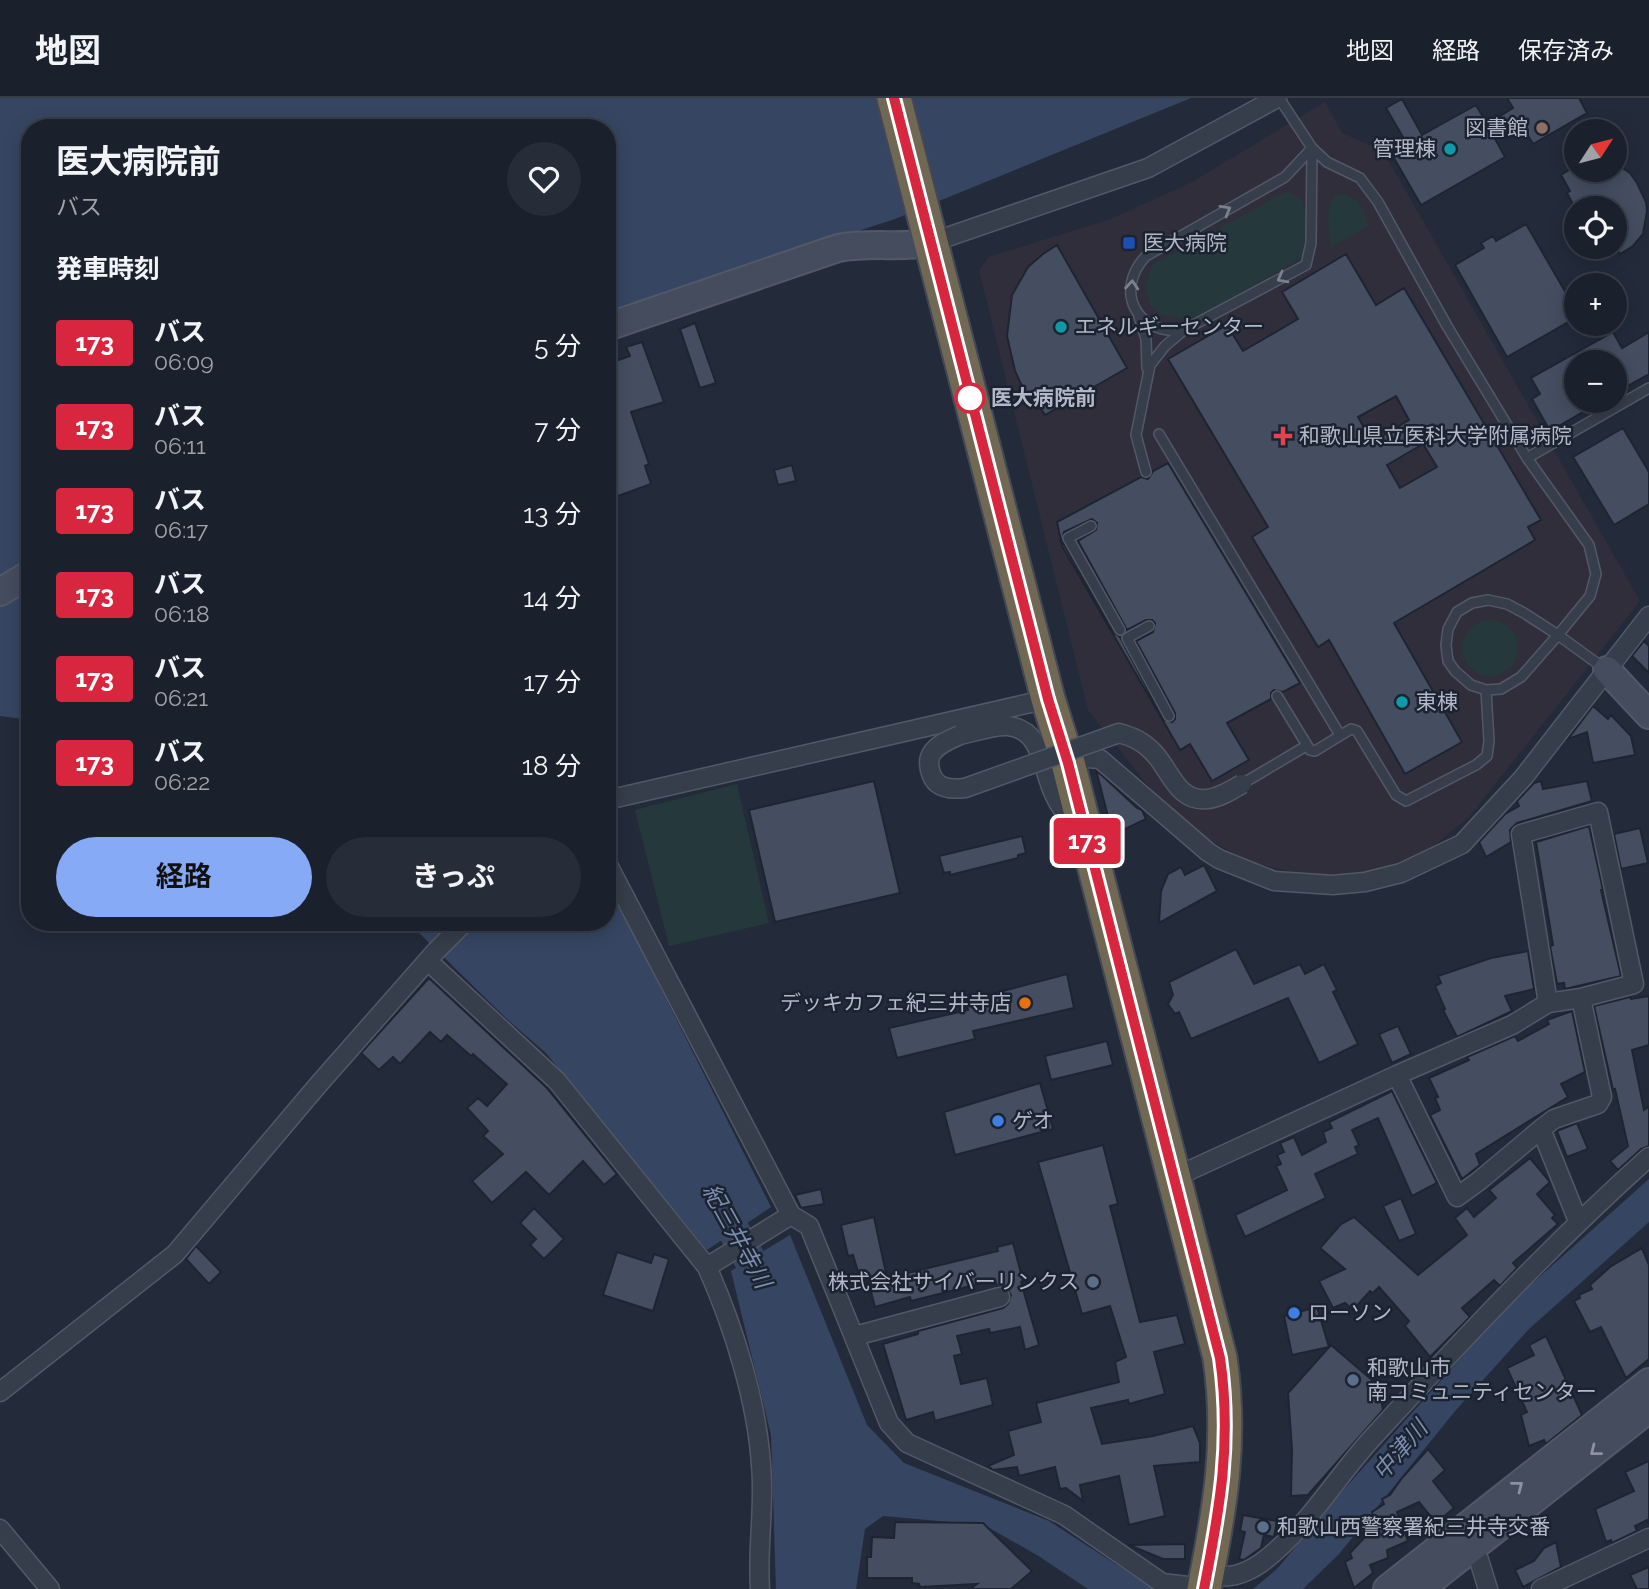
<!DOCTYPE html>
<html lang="ja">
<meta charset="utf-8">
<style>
body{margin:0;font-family:Raleway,"Noto Sans JP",sans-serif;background:#272d38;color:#f1f3f6;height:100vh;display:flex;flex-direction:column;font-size:26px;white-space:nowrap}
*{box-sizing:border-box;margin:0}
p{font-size:23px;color:#9fa3a9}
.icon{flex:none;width:38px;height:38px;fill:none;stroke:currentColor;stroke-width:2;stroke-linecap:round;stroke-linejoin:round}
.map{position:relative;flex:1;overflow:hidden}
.details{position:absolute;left:21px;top:21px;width:595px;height:812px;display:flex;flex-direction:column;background:#1a202c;border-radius:28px;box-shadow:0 4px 18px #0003,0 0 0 2px #383e48}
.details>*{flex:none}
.badge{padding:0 14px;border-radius:5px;font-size:24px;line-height:46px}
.needle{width:46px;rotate:54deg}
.fabs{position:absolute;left:1564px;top:21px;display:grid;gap:14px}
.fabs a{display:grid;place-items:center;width:63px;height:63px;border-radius:50%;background:#1a202c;box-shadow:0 4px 18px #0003,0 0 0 2px #383e48;font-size:35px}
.map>.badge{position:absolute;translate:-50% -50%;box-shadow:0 0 0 4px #fff}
h2{padding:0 35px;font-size:26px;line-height:63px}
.round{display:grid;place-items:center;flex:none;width:74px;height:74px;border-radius:37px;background:#272d38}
.headline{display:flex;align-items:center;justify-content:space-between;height:119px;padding:0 35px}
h1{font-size:33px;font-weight:700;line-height:52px}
.cta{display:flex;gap:14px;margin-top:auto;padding:14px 35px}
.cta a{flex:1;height:80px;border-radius:42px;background:#87aaf7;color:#111;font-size:28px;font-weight:700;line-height:80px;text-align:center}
.cta a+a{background:#272d38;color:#f1f3f6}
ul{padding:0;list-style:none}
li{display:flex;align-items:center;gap:21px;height:84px;padding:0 35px}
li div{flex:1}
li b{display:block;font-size:26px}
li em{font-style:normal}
li .badge{min-width:77px;font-weight:700;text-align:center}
header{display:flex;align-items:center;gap:42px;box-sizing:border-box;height:98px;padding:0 35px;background:#1a202c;border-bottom:2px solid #383e48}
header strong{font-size:33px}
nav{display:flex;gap:38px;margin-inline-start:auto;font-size:24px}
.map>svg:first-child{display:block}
.medical{fill:#312e3c}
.green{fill:#25383c}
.water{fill:#364662}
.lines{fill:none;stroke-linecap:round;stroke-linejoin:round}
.river{stroke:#364662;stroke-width:32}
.building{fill:#444e60;stroke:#1e2532;stroke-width:2;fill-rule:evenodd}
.lane-casing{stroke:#525866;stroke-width:12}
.street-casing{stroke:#525866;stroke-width:21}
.secondary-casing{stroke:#525866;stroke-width:30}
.highway-casing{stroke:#424856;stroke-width:37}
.lane{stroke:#363e4b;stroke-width:9}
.street{stroke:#363e4b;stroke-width:18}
.secondary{stroke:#454c5e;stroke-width:26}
.highway{stroke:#716854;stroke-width:33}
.street-bridge-casing{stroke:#525866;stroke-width:21;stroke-linecap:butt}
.street-bridge{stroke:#363e4b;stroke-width:18}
.oneway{stroke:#7a818f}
.oneway2{stroke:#8c92a2}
.line-casing{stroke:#fff;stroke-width:16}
.line{stroke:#d7263d;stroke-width:10}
.education-dot{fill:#8d6e63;stroke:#1c2330;stroke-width:2.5}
.culture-dot{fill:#0f9aa8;stroke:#1c2330;stroke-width:2.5}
.transit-dot{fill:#1a4fb4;stroke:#1c2330;stroke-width:2.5}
.stop-dot{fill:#fff;stroke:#d7263d;stroke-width:3.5}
.health-dot{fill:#e0444e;stroke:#1c2330;stroke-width:2.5}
.food-dot{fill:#e8710a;stroke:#1c2330;stroke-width:2.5}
.shop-dot{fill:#3f7fe0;stroke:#1c2330;stroke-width:2.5}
.service-dot{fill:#5c6f8a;stroke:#1c2330;stroke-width:2.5}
.labels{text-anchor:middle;stroke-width:5;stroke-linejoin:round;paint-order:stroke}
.poi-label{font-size:21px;fill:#b2b8c7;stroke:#1c2330;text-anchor:start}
.stop-label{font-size:21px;font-weight:bold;fill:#b2b8c7;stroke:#1c2330;text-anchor:start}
.water-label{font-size:23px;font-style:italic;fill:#7a8daf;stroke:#1c2330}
</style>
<header>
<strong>地図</strong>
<nav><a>地図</a><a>経路</a><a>保存済み</a></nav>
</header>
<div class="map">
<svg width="1649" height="1491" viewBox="0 0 1649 1491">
<rect width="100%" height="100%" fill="#232b3b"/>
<path class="medical" d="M1325,4L1342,35L1383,53L1640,503L1470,718L1432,749L1382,772L1319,781L1247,763L1202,737L1153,694L1088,612L979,172L989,159L1111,121L1192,84Z"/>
<path class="green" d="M1285,94L1291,95L1303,103L1306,130L1303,159L1208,213L1185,222L1160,216L1151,208L1145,188L1152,167Z
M1337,96C1357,94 1365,112 1368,128L1330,150C1330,134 1323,106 1337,96Z
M1462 550a28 28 0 1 1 56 0a28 28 0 1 1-56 0Z
M737,686L769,825L669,848L635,712Z"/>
<path class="water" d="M0,0H1191L895,121L607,214V30H30V622L0,618Z
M607,784L771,1109L707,1152L546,955L509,923L408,824H607Z
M1649,1081V1124L1529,1231L1456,1312L1339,1456L1303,1491H1253L1277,1471L1347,1388L1508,1207Z
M790,1137L867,1327L904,1365L1049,1423L1154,1491H1088L1037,1457L984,1427L883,1418L865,1431L856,1491H776L771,1337L731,1173Z"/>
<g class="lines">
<path class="river" d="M713,1095L771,1200"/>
</g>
<path class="building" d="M1507,0H1579L1587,15L1533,46L1520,24L1494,39L1505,59L1421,107L1391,55L1407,46L1386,10L1402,1L1422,37L1476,7L1487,26L1513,10Z
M1615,65L1630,75L1637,85L1646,104L1647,113L1643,136L1633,148L1620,156L1615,148V110H1575L1567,95L1570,93L1561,77L1569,72H1615Z
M1526,126L1577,214V219L1507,259L1455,167L1484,150L1481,145L1493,138L1496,143Z
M1057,147L1127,270L1045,317L1036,303L1032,305L1022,288L1015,273L1007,238L1012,197L1028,169L1043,156Z
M1346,156L1376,207L1404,190L1541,422L1528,429L1535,442L1394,525L1462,644L1405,676L1329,542L1318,549L1252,439L1268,429L1168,261L1227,227L1243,253L1298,221L1282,194ZM1396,298L1409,322L1372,344L1358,319ZM1423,346L1437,369L1400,390L1387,367Z
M695,225L716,285L700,290L680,231Z
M1613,234L1622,250L1649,234V276L1615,295V264H1577V303H1602L1550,333L1532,301L1540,296L1531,280Z
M642,244L664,304L631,314L649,366L645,368L651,386L607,402V266L630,258L626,249Z
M1623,330L1649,374V406L1614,427L1573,359Z
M1168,365L1300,585L1283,594L1274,592L1271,595V601L1227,625L1249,662L1212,683L1190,646L1180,652L1062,448L1057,424L1141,379L1148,381L1153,373ZM1092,421L1097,425L1096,432L1078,443L1127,532L1146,522H1152L1155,525L1153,534L1136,543L1175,615V621L1172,624L1163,621L1120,539L1114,535L1062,443L1064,434Z
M792,367L796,383L778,387L774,372Z
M1644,543L1649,548V575L1632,558Z
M1593,608L1608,621L1611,617L1631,638L1635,657L1593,665L1587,634L1568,641Z
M1096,672L1137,710L1142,712L1146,721L1119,734L1116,728L1111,730Z
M874,683L900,795L775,824L749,712Z
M1541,683L1543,691L1587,683L1592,703L1517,725L1510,732L1511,744L1486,759L1479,744L1505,716L1519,708L1517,703L1534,685Z
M1589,728L1603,792H1601L1621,878L1565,891L1564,885L1557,886L1550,848L1553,847L1536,744Z
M1640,730L1648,765L1621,771L1614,736Z
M1022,738L1026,755L1018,757V760L950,777V774L944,775L939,758Z
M1204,767L1217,793L1159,825L1161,793L1168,776L1181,769L1185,777Z
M1236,851L1254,886L1300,866L1305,876L1324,866L1337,892L1333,894L1358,946L1319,965L1288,900L1191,941L1179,914L1175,916L1168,906L1173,897L1169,884Z
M1528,853L1534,891L1505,898L1512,913L1457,939L1443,912L1445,911L1435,888L1441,885L1438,878L1491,860Z
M1067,876L1074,910L973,933L975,941L897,960L889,930L968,912L966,904L976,900Z
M429,880L547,990L617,1076L604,1087L583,1063L549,1097L526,1074L492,1105L472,1083L503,1056L483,1038L488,1033L467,1010L478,1000L487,1008L507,986L473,956L471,958L447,937L441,944L430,934L400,966L393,959L379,972L361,955Z
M1649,898V947L1632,952L1644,1012L1649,1008V1048L1641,1051L1618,1072L1610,1063L1628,1048L1615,991L1613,992L1594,908L1630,899L1631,901Z
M1572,913L1585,974L1561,986L1568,999L1476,1056L1480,1067L1462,1081L1430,1017L1440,1012L1435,1000L1438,999L1429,980L1469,962L1467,959L1515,938L1518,943L1549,926L1547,922Z
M1398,928L1411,956L1392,965L1379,936Z
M1107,943L1113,967L1051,982L1045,958Z
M1040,985L1053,1031L955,1057L944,1014Z
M1392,993L1437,1085L1412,1098L1378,1020L1352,1032L1359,1047L1355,1049L1358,1056L1315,1076L1326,1100L1245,1139L1235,1117L1287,1092L1276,1068L1281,1066L1277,1057L1284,1054L1280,1045L1294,1039L1302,1057L1326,1044L1323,1034L1332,1030L1329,1024Z
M1577,1025L1588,1051L1567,1059L1557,1033Z
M1103,1047L1118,1106L1110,1108L1140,1224L1177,1217L1185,1246L1154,1254L1165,1296L1129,1306L1128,1302L1091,1310L1102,1346L1153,1338L1193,1328L1200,1345V1364L1154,1368L1165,1418L1129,1427L1119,1378L1080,1387L1083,1403L1066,1390L1060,1391L1055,1369L1019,1378L1017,1369L993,1372L988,1368L1014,1357L1008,1333L1041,1324L1036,1305L1119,1284L1115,1264L1126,1259L1110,1208L1082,1216L1038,1064Z
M1530,1060L1550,1084L1537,1096L1555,1117L1552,1120L1558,1126L1513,1165L1517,1170L1500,1188L1494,1182L1462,1210L1470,1219L1430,1259L1405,1228L1409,1223L1379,1189L1373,1195L1370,1193L1353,1212L1345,1205L1333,1210L1319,1183L1345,1171L1320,1150L1341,1126L1354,1119L1418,1177L1467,1137L1455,1120L1467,1110L1474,1119L1496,1100L1489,1092Z
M821,1091L824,1106L801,1110L795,1097Z
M1401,1100L1416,1136L1399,1143L1383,1108Z
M534,1110L564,1141L544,1161L530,1147L536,1141L520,1125Z
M874,1119L887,1180L998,1153L997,1149L1013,1145L1023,1183L1021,1184L1039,1247L1025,1252L1020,1229L990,1235L989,1231L957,1238L962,1256L954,1258L961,1286L987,1280L993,1307L935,1323L933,1314L906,1322L883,1246L918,1236V1233L1003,1210L1008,1206L1011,1197L1007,1191L997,1188L995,1182L911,1203L910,1199L875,1209L866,1175L859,1177L853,1157L848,1158L841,1127Z
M196,1148L221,1174L209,1186L186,1161Z
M1642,1150L1649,1167V1261L1626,1280L1601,1229L1590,1234L1574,1203L1580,1200L1579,1197L1592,1191L1590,1187L1610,1169Z
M617,1154L651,1165L654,1156L669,1161L653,1213L603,1197Z
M1317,1209L1329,1249L1292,1257L1284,1218Z
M1546,1238L1582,1317L1546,1346L1544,1342L1529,1348L1521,1317L1527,1314L1507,1270L1534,1257L1529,1247Z
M1331,1247L1379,1288L1383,1312L1308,1397L1291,1398L1292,1351L1288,1295Z
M1428,1351L1445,1372L1433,1383L1454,1410L1436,1425L1419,1404L1397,1414L1408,1443L1387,1452L1388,1460L1370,1467L1373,1475L1354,1490L1345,1464L1352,1460L1350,1455L1364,1440L1361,1432L1375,1425L1372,1414L1384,1406L1382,1401L1390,1397L1402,1380Z
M1649,1363V1426L1647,1422L1635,1428L1637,1433L1612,1445L1611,1442L1606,1444L1595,1411L1634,1393L1625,1374Z
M1243,1417L1277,1423L1274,1439L1264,1437L1261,1450L1244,1462L1239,1461L1245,1434L1240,1433Z
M895,1424L983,1425L1032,1473L1011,1491H970L977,1486L920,1489L919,1486L912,1485V1480H867V1459H871L872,1439L894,1440Z
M1556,1444L1561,1469L1523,1489L1515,1472L1534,1463L1544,1450Z
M1185,1446V1461H1163L1129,1447Z
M1649,1469V1491H1637L1630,1477Z"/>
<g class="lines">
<g class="lane-casing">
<path id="lane" d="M1279,0L1312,50L1327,64L1360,80L1378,104L1447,228L1527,360L1649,290
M1139,219L1146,241L1147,270
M1159,336L1340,637
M1527,360L1589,447L1596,476L1590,498L1558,537L1521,579L1501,591L1486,592L1471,587L1455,573L1448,563L1446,547L1448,531L1457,514L1472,505L1488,502L1507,506L1524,515L1558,537L1605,571
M1146,374L1136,337L1150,267L1165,248L1184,232L1306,167L1311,145L1312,50L1285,79L1146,158C1113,193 1137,238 1184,232
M1091,428L1068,440L1120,532
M1149,528L1127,540L1169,618
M1277,598L1310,652L1315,653L1351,631L1357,633L1396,697L1406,703L1476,667L1487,658L1489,643L1486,592
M1242,686L1306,648"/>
</g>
<g class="street-casing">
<path id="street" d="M930,145L1148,70L1277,0
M960,637C975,634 993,627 1008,628C1042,631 1042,671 1054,696C1060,710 1069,721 1079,732
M1068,665L1088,660L1100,661L1208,754L1219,761L1274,783L1333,787L1365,784L1401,775L1462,746L1523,680L1649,518
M607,702L1048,601
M607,765L791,1117L809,1128L889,1325L907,1345L1064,1417L1162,1485L1204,1490
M428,863L557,983L707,1169C733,1227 757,1303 761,1367C765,1408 757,1450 760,1491
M1397,977L1512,927L1548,905L1521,736L1598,714L1634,886L1581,900
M1541,1031L1554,1021L1598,1006L1602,999L1581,900L1548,905
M1173,1080L1397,977L1457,1099L1479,1083L1541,1031L1578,1123
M707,1169L791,1117
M855,1238L1000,1199
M0,1294L175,1156L318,987L436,853L465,824
M0,1431L50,1491
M1465,1443L1479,1462L1488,1491
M1206,1478C1229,1480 1242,1478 1261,1465C1306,1432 1336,1379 1374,1338C1463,1241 1551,1147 1649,1059
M1541,1491L1649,1440"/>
</g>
<g class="secondary-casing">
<path id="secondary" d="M607,229L838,150C869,144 899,150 930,145
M0,494L30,476
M1607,572L1649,617
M1387,1491L1649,1284
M1420,1491L1649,1311"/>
</g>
<g class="highway-casing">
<path id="highway" d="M894,0L1048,601L1068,665L1220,1260C1232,1342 1220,1411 1204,1491"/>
</g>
<use href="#lane" class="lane"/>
<use href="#street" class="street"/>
<use href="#secondary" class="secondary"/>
<use href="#highway" class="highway"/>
<g class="street-bridge-casing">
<path id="street-bridge" d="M960,637C949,642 938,646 932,655C928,661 929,666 930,672C934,690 949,692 965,690L1119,635C1133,639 1142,643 1152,653C1170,670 1176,704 1207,701C1219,700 1232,692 1242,686"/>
</g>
<use href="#street-bridge" class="street-bridge"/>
</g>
<defs><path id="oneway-chevron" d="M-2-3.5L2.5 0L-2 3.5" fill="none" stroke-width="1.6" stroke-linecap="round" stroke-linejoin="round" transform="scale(1.75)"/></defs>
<g class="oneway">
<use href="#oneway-chevron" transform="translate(1226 112) rotate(-30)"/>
<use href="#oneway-chevron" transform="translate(1282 180) rotate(152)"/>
<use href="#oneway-chevron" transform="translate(1132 187) rotate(-85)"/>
</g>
<g class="oneway2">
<use href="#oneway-chevron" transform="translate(1595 1353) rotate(142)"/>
<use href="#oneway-chevron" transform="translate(1518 1388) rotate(-38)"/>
</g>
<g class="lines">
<g class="line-casing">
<path id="line" d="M894,0L1048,601L1068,665L1220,1260C1232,1343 1220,1410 1204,1491"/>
</g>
<use href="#line" class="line"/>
</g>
<circle class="education-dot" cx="1542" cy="30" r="7"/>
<g class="culture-dot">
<circle cx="1450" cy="51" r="7"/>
<circle cx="1061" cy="229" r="7"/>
<circle cx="1402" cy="604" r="7"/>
</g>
<rect class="transit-dot" x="1122" y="138" width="14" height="14" rx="3.5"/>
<circle class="stop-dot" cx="970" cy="300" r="14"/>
<path class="health-dot" d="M1279.5 327.5h7v7h7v7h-7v7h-7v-7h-7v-7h7z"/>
<circle class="food-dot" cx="1025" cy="905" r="7"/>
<g class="shop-dot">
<circle cx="998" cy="1023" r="7"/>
<circle cx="1294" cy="1215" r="7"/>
</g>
<g class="service-dot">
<circle cx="1093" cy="1184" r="7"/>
<circle cx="1353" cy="1282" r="7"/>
<circle cx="1263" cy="1429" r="7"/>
</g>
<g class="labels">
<g class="poi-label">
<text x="1528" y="37" text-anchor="end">図書館</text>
<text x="1436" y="58" text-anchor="end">管理棟</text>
<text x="1143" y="152">医大病院</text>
<text x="1075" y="236">エネルギーセンター</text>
<text x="1299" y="345">和歌山県立医科大学附属病院</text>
<text x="1416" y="611">東棟</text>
<text x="1011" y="912" text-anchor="end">デッキカフェ紀三井寺店</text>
<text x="1012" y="1030">ゲオ</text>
<text x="1079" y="1191" text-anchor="end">株式会社サイバーリンクス</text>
<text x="1308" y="1222">ローソン</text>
<text x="1367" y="1277">和歌山市<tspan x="1367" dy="24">南コミュニティセンター</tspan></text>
<text x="1277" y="1436">和歌山西警察署紀三井寺交番</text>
</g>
<g class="stop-label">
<text x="991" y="307">医大病院前</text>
</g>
<g class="water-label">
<text transform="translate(737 1138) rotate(61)" y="8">紀三井寺川</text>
<text transform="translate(1400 1352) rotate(-49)" y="8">中津川</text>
</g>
</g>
</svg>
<div class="fabs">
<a><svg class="needle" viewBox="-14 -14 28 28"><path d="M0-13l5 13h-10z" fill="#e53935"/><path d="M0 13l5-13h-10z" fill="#9fa3a9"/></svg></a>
<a><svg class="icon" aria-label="locate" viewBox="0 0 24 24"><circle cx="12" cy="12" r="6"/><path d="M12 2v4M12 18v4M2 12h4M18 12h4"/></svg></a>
<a>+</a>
<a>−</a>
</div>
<b class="badge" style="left:1087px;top:743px;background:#d7263d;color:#fff">173</b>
<section class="details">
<div class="headline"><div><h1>医大病院前</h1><p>バス</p></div><a class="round"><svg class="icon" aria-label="heart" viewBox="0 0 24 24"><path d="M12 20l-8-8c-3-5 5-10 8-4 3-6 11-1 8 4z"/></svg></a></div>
<h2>発車時刻</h2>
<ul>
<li><span class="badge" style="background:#d7263d;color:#fff">173</span><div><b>バス</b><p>06:09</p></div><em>5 分</em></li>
<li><span class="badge" style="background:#d7263d;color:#fff">173</span><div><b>バス</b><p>06:11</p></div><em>7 分</em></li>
<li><span class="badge" style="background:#d7263d;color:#fff">173</span><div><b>バス</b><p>06:17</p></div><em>13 分</em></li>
<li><span class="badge" style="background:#d7263d;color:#fff">173</span><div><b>バス</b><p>06:18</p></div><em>14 分</em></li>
<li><span class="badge" style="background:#d7263d;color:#fff">173</span><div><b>バス</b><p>06:21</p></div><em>17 分</em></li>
<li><span class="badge" style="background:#d7263d;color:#fff">173</span><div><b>バス</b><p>06:22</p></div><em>18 分</em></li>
</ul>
<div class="cta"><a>経路</a><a>きっぷ</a></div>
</section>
</div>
